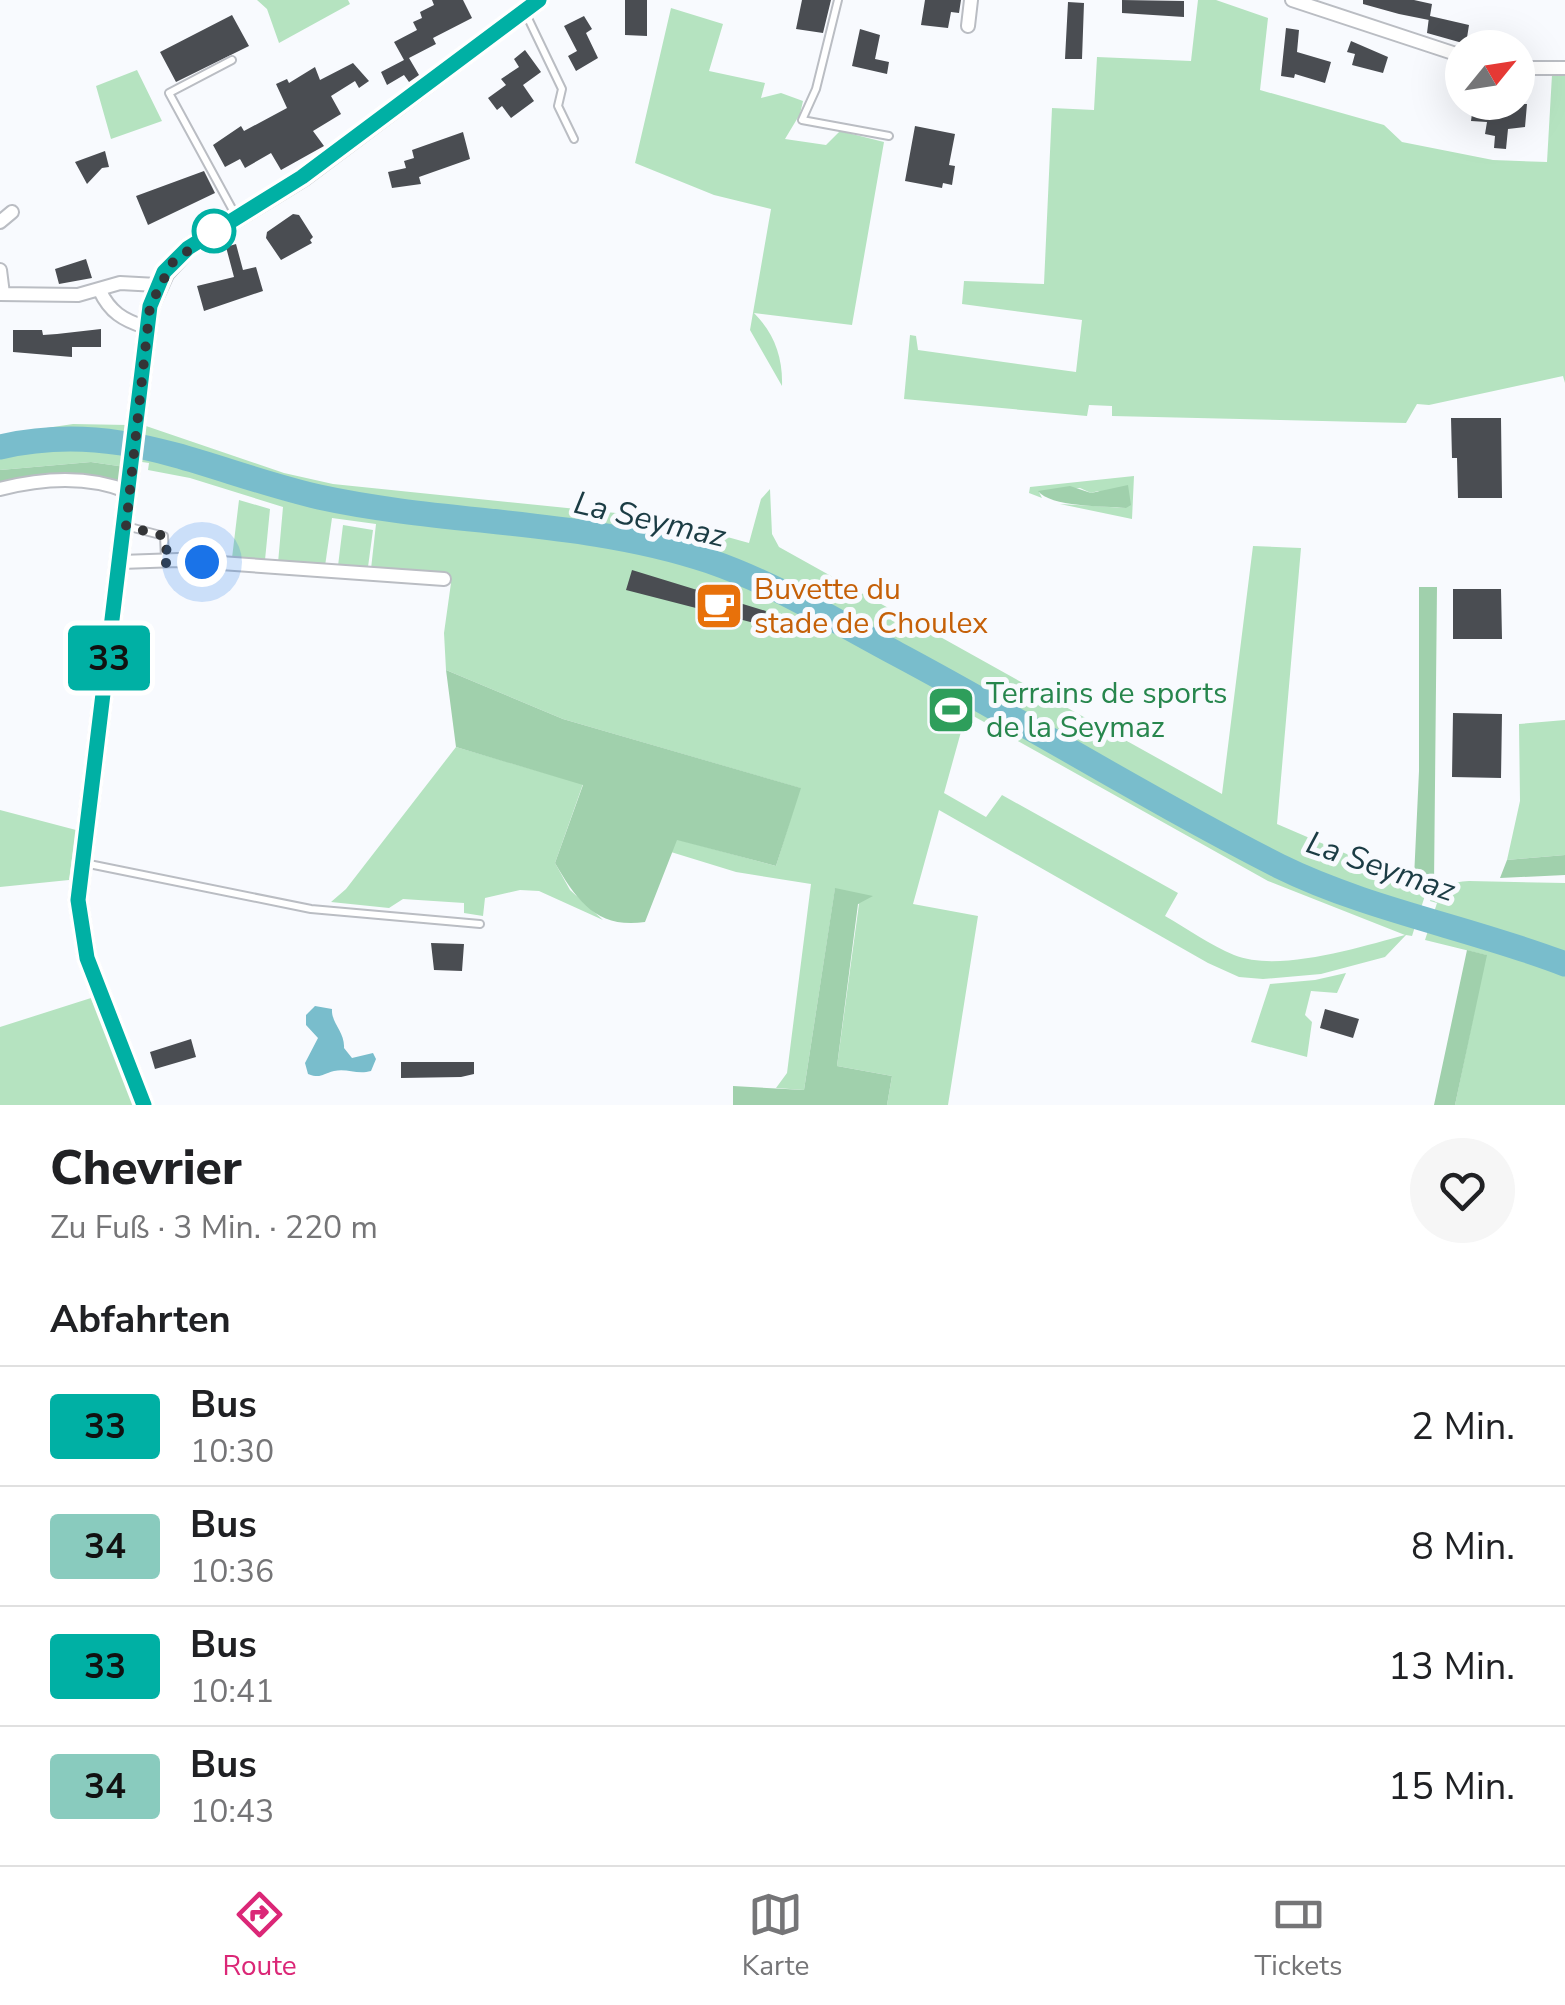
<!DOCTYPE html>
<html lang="de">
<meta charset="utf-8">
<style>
body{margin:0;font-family:"Nunito Sans",sans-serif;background:#f6f6f6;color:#202124;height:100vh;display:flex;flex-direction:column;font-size:38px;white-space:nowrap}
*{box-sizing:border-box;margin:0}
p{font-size:32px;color:#757577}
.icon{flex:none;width:55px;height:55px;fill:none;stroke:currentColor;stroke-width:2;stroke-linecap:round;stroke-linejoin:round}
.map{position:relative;height:1105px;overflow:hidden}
.sheet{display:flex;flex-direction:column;background:#fff;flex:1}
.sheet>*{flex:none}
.badge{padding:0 20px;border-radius:8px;font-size:35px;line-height:65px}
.needle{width:65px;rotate:60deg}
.tools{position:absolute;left:1445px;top:30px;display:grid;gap:20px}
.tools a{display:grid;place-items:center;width:90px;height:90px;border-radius:50%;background:#fff;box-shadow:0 10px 40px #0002;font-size:50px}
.you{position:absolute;width:50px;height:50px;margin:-25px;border:8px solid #fff;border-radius:50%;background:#1a73e8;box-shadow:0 0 0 15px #1a73e833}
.map>.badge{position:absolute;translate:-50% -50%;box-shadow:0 0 0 5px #fff}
h2{padding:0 50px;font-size:38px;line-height:90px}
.round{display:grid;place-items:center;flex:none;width:105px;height:105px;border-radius:52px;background:#f6f6f6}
.summary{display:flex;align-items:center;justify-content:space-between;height:170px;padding:0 50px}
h1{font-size:48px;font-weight:800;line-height:75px}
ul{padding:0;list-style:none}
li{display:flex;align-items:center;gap:30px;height:120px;padding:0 50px;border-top:2px solid #e0e0e0}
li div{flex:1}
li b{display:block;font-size:38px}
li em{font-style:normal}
li .badge{min-width:110px;font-weight:700;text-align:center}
.menu{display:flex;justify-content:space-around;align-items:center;height:140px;border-top:2px solid #e0e0e0;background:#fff;font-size:28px;color:#757577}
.menu a{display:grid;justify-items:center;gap:5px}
.menu .current{color:#db2777}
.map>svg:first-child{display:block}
.green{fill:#b5e3c0;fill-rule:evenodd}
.forest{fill:#a0d0ac}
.water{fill:#79bdcc}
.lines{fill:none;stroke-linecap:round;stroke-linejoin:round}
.river{stroke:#79bdcc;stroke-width:25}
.building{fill:#4a4d52}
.lane-casing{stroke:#babdc3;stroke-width:10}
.street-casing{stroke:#babdc3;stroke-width:16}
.secondary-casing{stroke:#babdc3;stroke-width:21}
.lane{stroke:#fff;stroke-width:6}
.street{stroke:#fff;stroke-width:12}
.secondary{stroke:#fff;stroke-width:18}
.line-casing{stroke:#fff;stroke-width:22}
.line{stroke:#00b0a4;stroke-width:15}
.walk{stroke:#333537;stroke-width:10;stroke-dasharray:0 18}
.stop-dot{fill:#fff;stroke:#00b0a4;stroke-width:5}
.labels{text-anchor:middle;stroke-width:10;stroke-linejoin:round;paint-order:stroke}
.food-label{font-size:30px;fill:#c56008;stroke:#f8fafe;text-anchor:start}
.leisure-label{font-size:30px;fill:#27864d;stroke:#f8fafe;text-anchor:start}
.water-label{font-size:32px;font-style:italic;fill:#1b3c44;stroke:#f8fafe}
</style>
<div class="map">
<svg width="1565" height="1105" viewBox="0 0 1565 1105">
<rect width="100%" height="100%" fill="#f8fafe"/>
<path class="green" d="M257,0H348L350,4L279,43L267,9Z
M1198,0H1216L1268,18L1260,90L1384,125L1402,142L1493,160L1547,162L1552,75H1565V383L1563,376L1429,405L1417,404L1406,423L1112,416V406L1089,405L1087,416L904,399L910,335L916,336L918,350L1076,372L1082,320L962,304L964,281L1044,284L1052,108L1094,110L1097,57L1191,61Z
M671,8L723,24L709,71L765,83L761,98L781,93L803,101L800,114L785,139L826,145L840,131L884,142L852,325L754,313C774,333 783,357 782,386L750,330L771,209L714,195L635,163Z
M137,70L162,121L111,139L96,86Z
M73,424L128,425L125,467L91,462L0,470V435Z
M146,426L284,473L333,484L655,517L749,543L761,499L770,489L772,534L779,547L1222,794L1253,546L1301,548L1277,824L1370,864L1429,883L1412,936L1406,935L1385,957L1321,974L1263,979L1239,977L1208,963L939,810L913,904L978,916L948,1105H887L892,1076L837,1066L859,904L835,889L804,1090L776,1088L787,1073L811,884L736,872L671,852L676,839L776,866L800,788L563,719L446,670L444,633L451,583L370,578L376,524L332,518L325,566L278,563L283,507L190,478L148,470L149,463L142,462ZM959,708L1268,881L1405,935C1360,947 1278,973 1234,955C1210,945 1188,929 1165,916L1178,893L1002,795L986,817L944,793L964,721L957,718Z
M1134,476L1132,519L1060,504L1126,508L1098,491L1091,493L1080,488L1039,492L1042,498L1029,493L1030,487Z
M239,500L270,509L265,560L232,558Z
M343,525L373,530L368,567L338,566Z
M1565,720V855L1507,860L1520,801L1519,724Z
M456,747L583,784L555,863L570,890L603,920L539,891L520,890L485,898L483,916L464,913V903L403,899L389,908L331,902L346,889Z
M0,810L76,830L69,880L0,887Z
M1469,881L1565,883V1105H1455L1486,955L1425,940L1437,903L1430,901C1439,886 1451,882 1469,881Z
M1346,973L1337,993L1311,991L1305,1015L1312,1022L1307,1057L1251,1042L1270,984L1315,980Z
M91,998L136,1105H0V1027Z"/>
<path class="forest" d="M91,462L132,468L129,492L84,480L0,489V470Z
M1128,485L1131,505L1126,508C1104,506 1050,507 1038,491L1070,486L1091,493Z
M1419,587H1437L1434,884L1414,878L1419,771Z
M446,670L563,719L801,788L776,866L677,840L645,922C597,929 577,901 555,863L583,785L456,747Z
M1565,855V875L1500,878L1507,860Z
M835,888L873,896L858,904L837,1066L892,1076L887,1105H733V1086L804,1090Z
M1467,950L1487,955L1455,1105H1434Z"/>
<path class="water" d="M315,1006L332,1009C331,1023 345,1032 344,1048L352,1058L373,1053L376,1059L371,1071C357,1075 347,1068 334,1071C322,1074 321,1079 308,1074L305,1063L318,1038L306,1025V1015Z"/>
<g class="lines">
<path class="river" d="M0,447C122,419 206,471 319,497C447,525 584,519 709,561C776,584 835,621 897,654C1025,722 1149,800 1279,866C1368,910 1472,928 1565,964"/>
</g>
<path class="building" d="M432,0H463L472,18L433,38L436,44L409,58L419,75L409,82L404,75L387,85L381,72L404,60L394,42L417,30L413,22L422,18L420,12L434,5Z
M625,0H647V36L625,35Z
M802,0H831L823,33L796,29Z
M925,0H961L959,13L951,12L948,28L921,25Z
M1122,0L1184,1V17L1122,13Z
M1363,0H1414L1432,4L1430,16L1469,25L1466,44L1427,33L1429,17V20L1399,14L1363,4Z
M1068,2L1084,3L1082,59H1065Z
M232,15L249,46L176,82L160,52Z
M584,16L592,29L586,33L598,58L576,71L568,56L577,51L564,26Z
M1286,28L1299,30L1297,52L1331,62L1325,83L1295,74L1294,78L1281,76Z
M860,29L880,35L875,59L889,62L887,74L852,66Z
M1351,41L1388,57L1383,73L1352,65L1355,54L1347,52Z
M525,50L541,72L523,85L534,101L511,118L502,106L497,110L488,98L506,85L501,79L519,67L514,59Z
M353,63L369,81L359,88L355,81L331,96L341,114L313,131L324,146L281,170L271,153L245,168L240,159L225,167L213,145L241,126L244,131L287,108L276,84L287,79L289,83L315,67L320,80Z
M1478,102L1527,104L1525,127L1508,129L1506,149L1494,148L1495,136L1485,134L1487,122L1471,121L1473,106Z
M915,126L955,134L949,165L955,166L952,185L943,183L942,188L905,181Z
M463,132L470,159L419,177L421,184L392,188L388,172L406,168L404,161L414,158L412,150Z
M105,151L109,167L102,168L87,184L75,162Z
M204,171L215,193L148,225L136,196Z
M293,214L299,215L313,237L310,240L312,243L281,260L266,238L267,232Z
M236,244L243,270L256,267L263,291L204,311L197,286L234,277L226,247Z
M86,259L92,278L59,284L55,269Z
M101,329V347H72V357L13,352V330H42L43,335L57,334Z
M1451,418H1501L1502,498H1458L1457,458H1452Z
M632,570L766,611L765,615L776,618L774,628L626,590Z
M1453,589H1501L1502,639H1453Z
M1453,713L1502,714L1501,778L1452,777Z
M431,943L464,944L462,971L434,970Z
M1325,1009L1359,1019L1353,1038L1320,1028Z
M191,1039L196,1057L155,1069L150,1052Z
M401,1062H474V1074L461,1077L401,1078Z"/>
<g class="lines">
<g class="lane-casing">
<path id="lane" d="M838,0L816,89L802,120L889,136
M525,12L562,89L558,106L574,139
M232,60L169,93L236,216
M126,526L164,536L165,558
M84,863L311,909L480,924"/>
</g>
<g class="street-casing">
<path id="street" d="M1292,0L1462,56
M968,26L971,0
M1518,68H1565
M0,222L12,212
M0,270L3,294
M100,291C110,312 123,320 145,327
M0,294L78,295L120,283L157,285
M0,489C43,478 88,475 129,492
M121,562L178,560L444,579"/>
</g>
<g class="secondary-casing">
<path id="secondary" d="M144,1105L87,958L78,900L150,306L165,273L188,248L303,177L539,0"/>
</g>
<use href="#lane" class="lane"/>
<use href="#street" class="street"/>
<use href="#secondary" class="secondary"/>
</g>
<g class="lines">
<g class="line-casing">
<path id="line" d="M144,1105L87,958L78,900L150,306L164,272L188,248L302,177L539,0"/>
</g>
<use href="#line" class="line"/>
<path class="walk" d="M202,562L162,563L167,548L164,536L126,526L150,306L172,263L214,231"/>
</g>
<defs>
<g id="cafe-square" transform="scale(2.5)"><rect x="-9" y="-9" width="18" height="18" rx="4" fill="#e8710a" stroke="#f8fafe"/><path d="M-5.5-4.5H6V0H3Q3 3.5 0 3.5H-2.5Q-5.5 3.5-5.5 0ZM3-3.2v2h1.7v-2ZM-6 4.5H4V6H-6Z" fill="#fff"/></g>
<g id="stadium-square" transform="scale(2.5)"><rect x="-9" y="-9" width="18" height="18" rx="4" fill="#2e9e5b" stroke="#f8fafe"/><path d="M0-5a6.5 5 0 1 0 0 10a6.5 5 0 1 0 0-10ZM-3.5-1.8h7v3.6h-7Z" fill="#fff"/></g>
</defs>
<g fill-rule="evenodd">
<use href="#cafe-square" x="719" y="606"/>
<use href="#stadium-square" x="951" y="710"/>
</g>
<circle class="stop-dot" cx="214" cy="231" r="20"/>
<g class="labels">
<g class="food-label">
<text x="754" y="599">Buvette du<tspan x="754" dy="34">stade de Choulex</tspan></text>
</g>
<g class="leisure-label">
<text x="986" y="703">Terrains de sports<tspan x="986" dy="34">de la Seymaz</tspan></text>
</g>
<g class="water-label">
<text transform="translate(650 519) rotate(13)" y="11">La Seymaz</text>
<text transform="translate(1381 866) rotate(19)" y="11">La Seymaz</text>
</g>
</g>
</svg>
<div class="tools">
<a><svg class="needle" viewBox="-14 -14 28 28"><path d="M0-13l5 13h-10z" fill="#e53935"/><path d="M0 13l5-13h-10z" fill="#757577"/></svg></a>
</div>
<div class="you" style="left:202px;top:562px"></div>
<b class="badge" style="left:109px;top:658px;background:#00b0a4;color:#111">33</b>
</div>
<section class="sheet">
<div class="summary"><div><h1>Chevrier</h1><p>Zu Fuß · 3 Min. · 220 m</p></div><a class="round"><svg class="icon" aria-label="heart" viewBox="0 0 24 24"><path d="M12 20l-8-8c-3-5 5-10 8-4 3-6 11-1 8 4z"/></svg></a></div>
<h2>Abfahrten</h2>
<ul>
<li><span class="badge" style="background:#00b0a4;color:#111">33</span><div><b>Bus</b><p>10:30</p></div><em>2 Min.</em></li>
<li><span class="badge" style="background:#89cbbe;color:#111">34</span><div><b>Bus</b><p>10:36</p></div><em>8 Min.</em></li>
<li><span class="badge" style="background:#00b0a4;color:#111">33</span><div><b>Bus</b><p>10:41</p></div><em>13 Min.</em></li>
<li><span class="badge" style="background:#89cbbe;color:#111">34</span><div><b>Bus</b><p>10:43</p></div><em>15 Min.</em></li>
</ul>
</section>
<nav class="menu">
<a class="current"><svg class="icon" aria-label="directions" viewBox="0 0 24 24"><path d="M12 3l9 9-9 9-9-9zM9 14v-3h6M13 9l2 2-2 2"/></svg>Route</a>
<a><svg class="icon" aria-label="map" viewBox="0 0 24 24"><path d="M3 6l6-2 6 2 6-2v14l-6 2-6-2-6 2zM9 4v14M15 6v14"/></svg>Karte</a>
<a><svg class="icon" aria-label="tickets" viewBox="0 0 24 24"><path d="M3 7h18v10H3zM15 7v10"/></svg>Tickets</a>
</nav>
